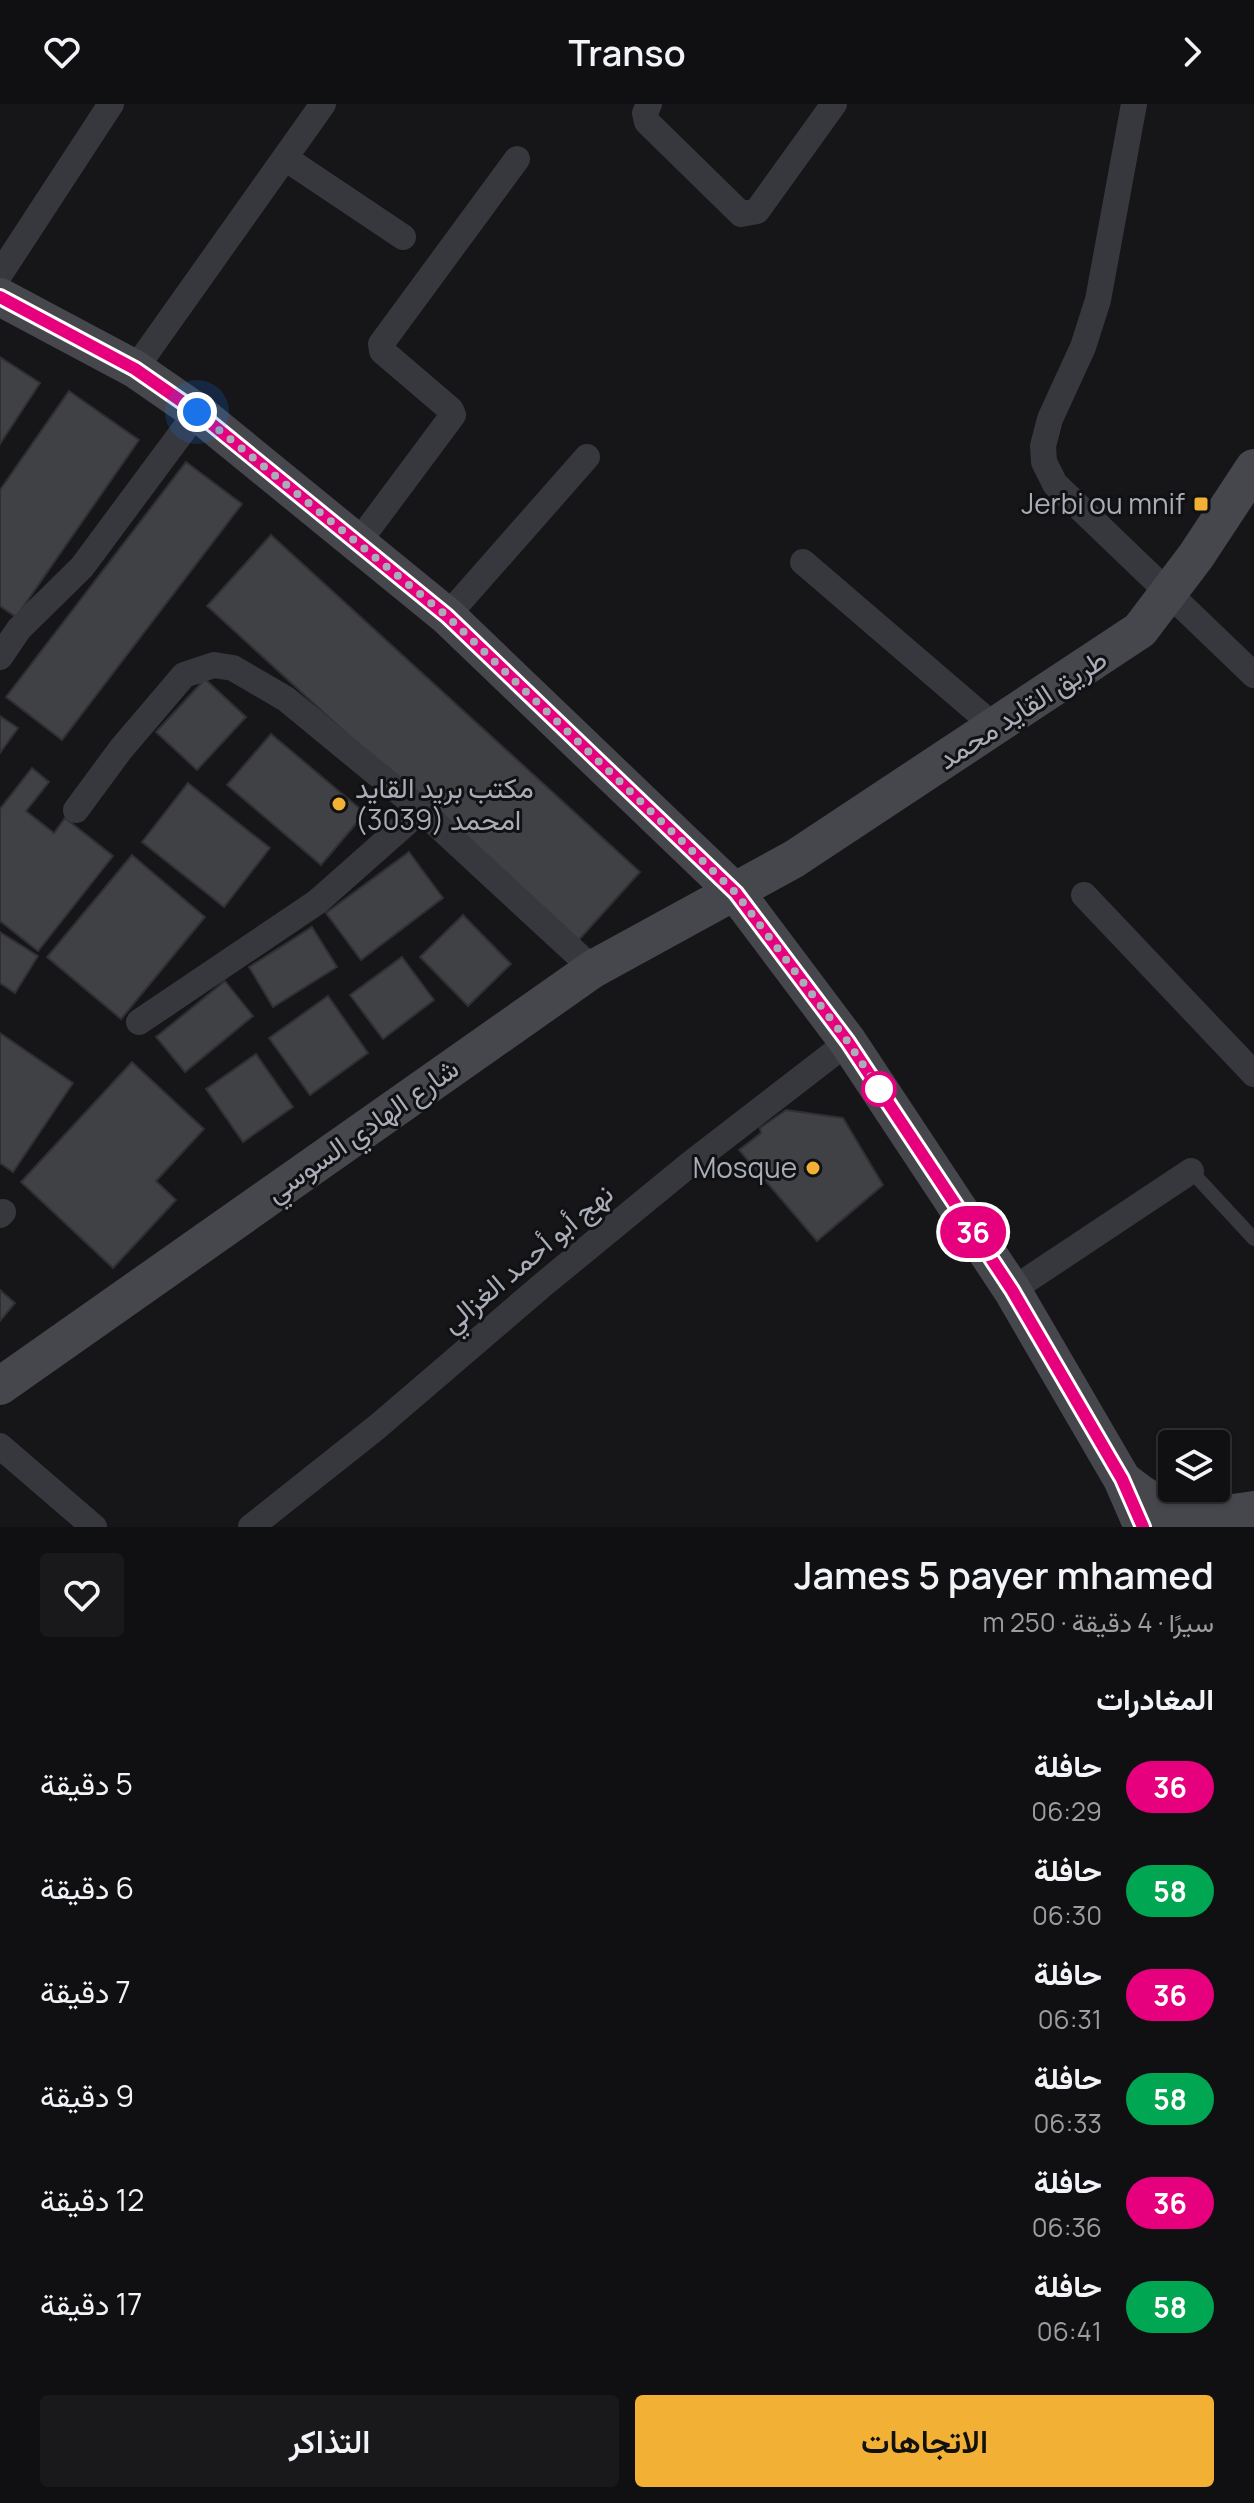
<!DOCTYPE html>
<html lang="ar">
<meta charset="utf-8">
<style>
body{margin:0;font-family:Manrope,Vazirmatn,sans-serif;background:#19191b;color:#f1f3f6;direction:rtl;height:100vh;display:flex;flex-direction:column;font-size:30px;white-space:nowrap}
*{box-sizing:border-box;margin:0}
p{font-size:26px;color:#9c9d9f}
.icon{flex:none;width:44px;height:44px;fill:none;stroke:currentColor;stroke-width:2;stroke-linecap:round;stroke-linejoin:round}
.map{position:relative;height:1423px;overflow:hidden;direction:ltr}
.drawer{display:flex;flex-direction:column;background:#101012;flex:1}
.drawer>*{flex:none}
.badge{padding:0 16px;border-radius:26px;font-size:28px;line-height:52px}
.fabs{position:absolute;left:1158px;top:1326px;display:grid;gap:16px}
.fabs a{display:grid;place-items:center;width:72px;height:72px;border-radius:8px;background:#101012;box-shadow:0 2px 6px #0004,0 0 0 2px #303032;font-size:40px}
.you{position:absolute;width:40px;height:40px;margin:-20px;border:6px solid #fff;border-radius:50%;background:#1a73e8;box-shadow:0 0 0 12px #1a73e833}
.map>.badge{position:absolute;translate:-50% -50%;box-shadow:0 0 0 4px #fff}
h2{padding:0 40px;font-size:30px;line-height:72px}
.round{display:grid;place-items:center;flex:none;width:84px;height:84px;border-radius:8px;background:#19191b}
.summary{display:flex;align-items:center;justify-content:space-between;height:136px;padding:0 40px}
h1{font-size:38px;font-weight:600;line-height:60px}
.cta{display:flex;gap:16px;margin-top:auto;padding:16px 40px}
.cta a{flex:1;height:92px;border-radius:8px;background:#f2b134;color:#111;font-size:32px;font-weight:600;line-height:92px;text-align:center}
.cta a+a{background:#19191b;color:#f1f3f6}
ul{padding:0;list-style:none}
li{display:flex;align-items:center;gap:24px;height:104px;padding:0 40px}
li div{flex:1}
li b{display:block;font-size:30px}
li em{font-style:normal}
li .badge{min-width:88px;font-weight:700;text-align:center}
header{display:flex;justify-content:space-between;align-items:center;height:104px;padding:0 40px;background:#101012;font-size:36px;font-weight:600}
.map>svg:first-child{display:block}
.building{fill:#404145;stroke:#303034;stroke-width:2}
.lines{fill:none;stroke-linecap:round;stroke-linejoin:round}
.lane{stroke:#37383d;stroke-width:14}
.street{stroke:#37383d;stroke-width:26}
.secondary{stroke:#45474d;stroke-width:38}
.line-casing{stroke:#fff;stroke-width:18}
.line{stroke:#e6007e;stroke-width:12}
.walk{stroke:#a8adb8;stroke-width:8;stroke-dasharray:0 14.4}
.poi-dot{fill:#f2b134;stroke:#111113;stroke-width:3}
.stop-dot{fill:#fff;stroke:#e6007e;stroke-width:4}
.labels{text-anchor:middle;stroke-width:6;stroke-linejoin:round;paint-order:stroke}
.poi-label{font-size:28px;fill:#a8adb8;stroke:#111113;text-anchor:end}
.street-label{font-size:28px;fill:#a8adb8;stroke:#111113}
</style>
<header><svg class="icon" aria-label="forward" viewBox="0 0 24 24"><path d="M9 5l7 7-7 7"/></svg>Transo<svg class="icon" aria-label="heart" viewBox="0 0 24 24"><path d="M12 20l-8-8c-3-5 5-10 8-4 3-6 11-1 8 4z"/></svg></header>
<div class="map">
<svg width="1254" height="1423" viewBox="0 0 1254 1423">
<rect width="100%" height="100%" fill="#161618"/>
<path class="building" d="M0,253L40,279L0,340Z
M69,287L139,336L16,513L0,502V386Z
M186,358L242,400L62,636L6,593Z
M271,431L640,768L576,839L207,502Z
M205,575L246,613L197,666L156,628Z
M0,612L18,624L0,649Z
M271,630L365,709L321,761L227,681Z
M32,664L49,678L26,707L54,729L65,714L113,752L38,847L0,817V705Z
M188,679L270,744L224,803L142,738Z
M409,748L443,794L361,856L326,809Z
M132,751L205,813L121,915L47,853Z
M463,811L511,860L468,902L420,853Z
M312,823L337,863L273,903L249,863Z
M0,828L38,852L15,889L0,879Z
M402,853L434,896L383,935L350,891Z
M225,877L253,912L185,968L156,933Z
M328,892L368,949L310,991L269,934Z
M0,929L73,979L13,1068L0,1059Z
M256,950L293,1003L243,1038L206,985Z
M132,958L204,1025L156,1077L176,1096L113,1164L21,1078Z
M786,1006L843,1014L883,1081L817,1137L739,1046L761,1029L760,1024Z
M0,1186L15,1199L0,1217Z"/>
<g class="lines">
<path class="lane" d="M1191,1067L1254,1135"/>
<path class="street" d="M649,0L645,9L647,18L741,110L757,107L834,0
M1134,0L1098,196L1083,243L1050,315L1043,342L1044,358L1055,380L1254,571
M285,54L403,133
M0,170L111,0
M135,265L323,0
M357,440L453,311L451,306L382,247L381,240L517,55
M803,458L994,622
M447,512L587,353
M0,553L19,525L82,463L197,308
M76,706L121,645L184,571L214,561L233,564L286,595L421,706L593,865
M1084,791L1254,970
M139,918L317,798L421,706
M0,1111L3,1108
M1012,1186L1191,1067
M0,1342L94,1423
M251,1423L377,1323L545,1179L690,1060L848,938"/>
<path class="secondary" d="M0,193L135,265L197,308L447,512L736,789L848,938L1012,1186L1122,1375L1143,1423
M0,1282L593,865L794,755L1140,526L1196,452L1254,364
M1123,1376C1171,1416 1195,1415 1254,1406"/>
</g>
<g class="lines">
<g class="line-casing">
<path id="line" d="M0,193L135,265L197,308L447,512L736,789L848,938L1012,1186L1122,1375L1143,1423"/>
</g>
<use href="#line" class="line"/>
<path class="walk" d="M197,308L447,512L736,789L848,938L881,988L879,985"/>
</g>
<g class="poi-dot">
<rect x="1193" y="392" width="16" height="16" rx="4"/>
<circle cx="339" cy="700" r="8"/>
<circle cx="813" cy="1064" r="8"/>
</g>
<circle class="stop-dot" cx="879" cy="985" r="16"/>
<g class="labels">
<g class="poi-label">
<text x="1185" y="410">Jerbi ou mnif</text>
<text x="355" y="694" text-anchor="start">مكتب بريد القايد<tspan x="355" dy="32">امحمد (3039)</tspan></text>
<text x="797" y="1074">Mosque</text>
</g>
<g class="street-label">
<text transform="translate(1022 605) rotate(-33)" y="10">طريق القايد محمد</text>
<text transform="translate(362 1026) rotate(-35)" y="10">شارع الهادي السوسي</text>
<text transform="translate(527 1154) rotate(-40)" y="10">نهج أبو أحمد الغزالي</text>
</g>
</g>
</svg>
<div class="fabs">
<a><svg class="icon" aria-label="layers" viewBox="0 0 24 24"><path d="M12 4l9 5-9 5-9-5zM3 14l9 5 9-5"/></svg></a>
</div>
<div class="you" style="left:197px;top:308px"></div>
<b class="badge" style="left:973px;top:1128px;background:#e6007e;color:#fff">36</b>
</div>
<section class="drawer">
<div class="summary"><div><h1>James 5 payer mhamed</h1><p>سيرًا · 4 دقيقة · 250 m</p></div><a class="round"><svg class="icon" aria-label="heart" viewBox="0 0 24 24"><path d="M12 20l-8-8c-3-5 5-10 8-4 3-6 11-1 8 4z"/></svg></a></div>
<h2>المغادرات</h2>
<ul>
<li><span class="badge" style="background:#e6007e;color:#fff">36</span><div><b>حافلة</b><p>06:29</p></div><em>5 دقيقة</em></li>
<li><span class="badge" style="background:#00a651;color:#fff">58</span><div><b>حافلة</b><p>06:30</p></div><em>6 دقيقة</em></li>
<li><span class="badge" style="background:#e6007e;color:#fff">36</span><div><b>حافلة</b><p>06:31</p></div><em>7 دقيقة</em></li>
<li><span class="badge" style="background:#00a651;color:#fff">58</span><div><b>حافلة</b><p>06:33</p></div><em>9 دقيقة</em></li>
<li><span class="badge" style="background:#e6007e;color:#fff">36</span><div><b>حافلة</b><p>06:36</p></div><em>12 دقيقة</em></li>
<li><span class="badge" style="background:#00a651;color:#fff">58</span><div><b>حافلة</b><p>06:41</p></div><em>17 دقيقة</em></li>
</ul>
<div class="cta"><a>الاتجاهات</a><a>التذاكر</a></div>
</section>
